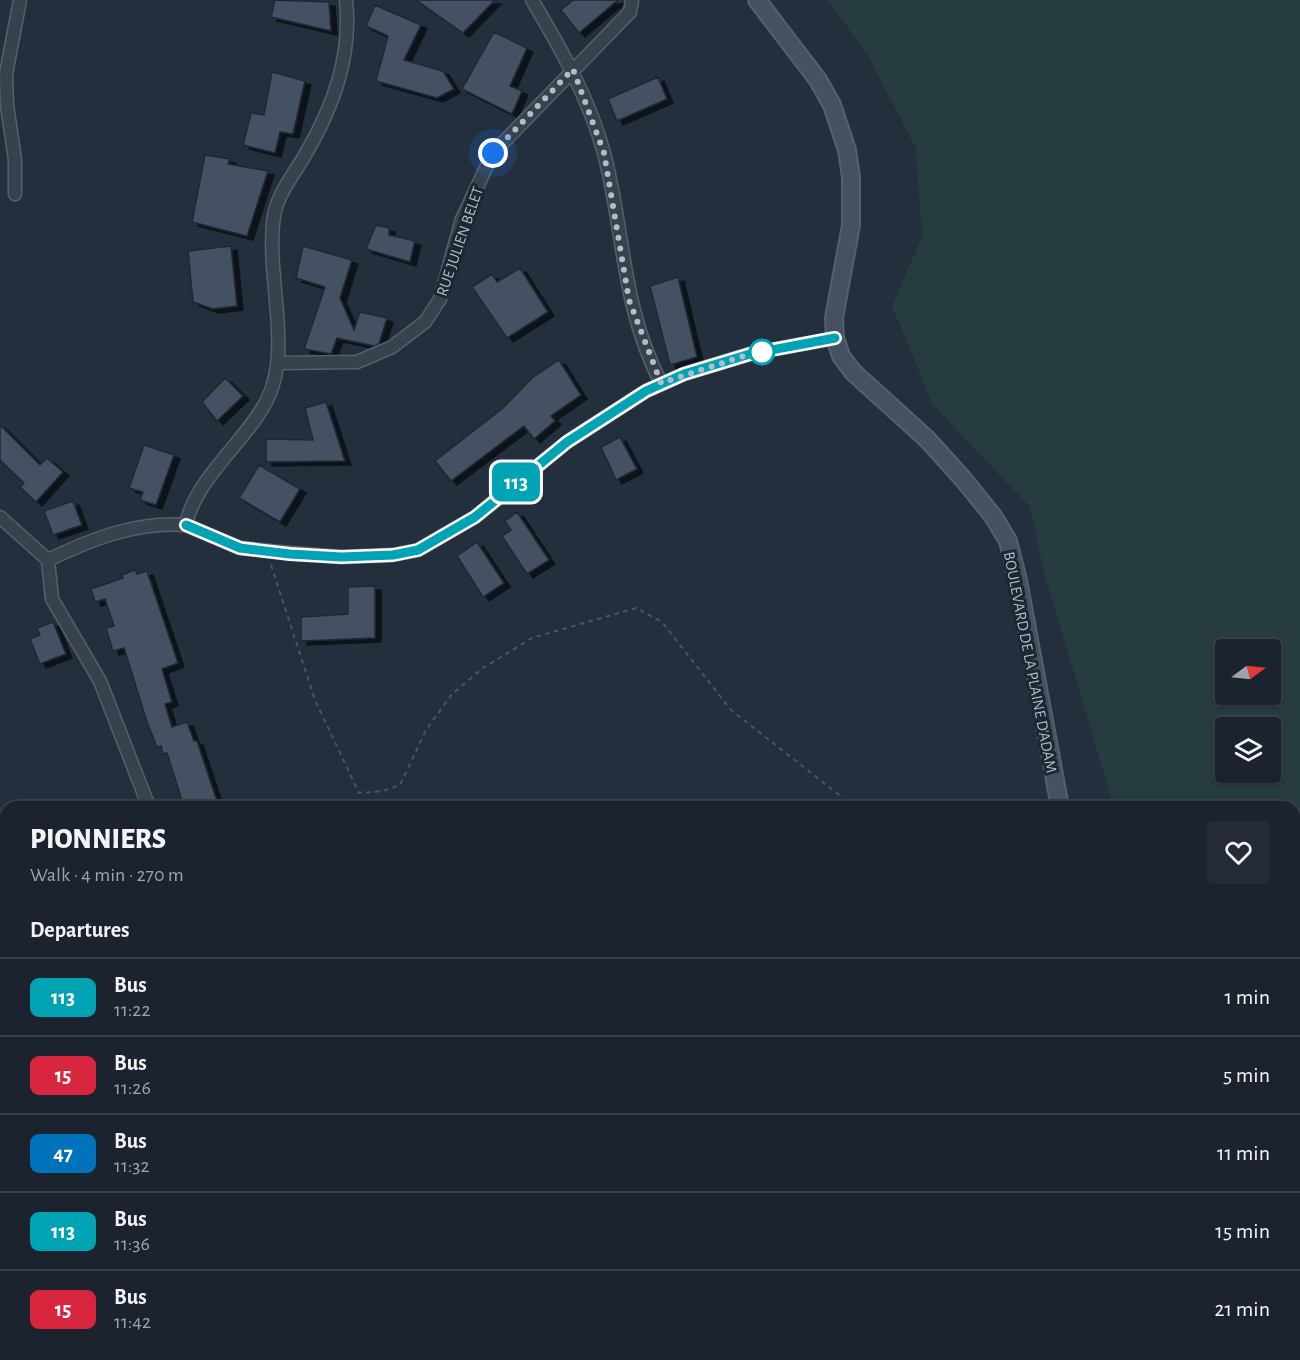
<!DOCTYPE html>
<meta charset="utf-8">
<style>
body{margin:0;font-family:"Alegreya Sans",sans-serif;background:#242b36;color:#f1f3f6;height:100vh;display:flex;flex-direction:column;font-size:22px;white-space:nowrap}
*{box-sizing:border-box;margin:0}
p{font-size:20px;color:#a0a4aa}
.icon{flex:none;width:33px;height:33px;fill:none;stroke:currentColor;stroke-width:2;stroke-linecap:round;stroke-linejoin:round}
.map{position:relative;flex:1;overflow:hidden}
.details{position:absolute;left:0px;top:801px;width:1300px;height:560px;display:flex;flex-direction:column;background:#1b232e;border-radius:18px 18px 0 0;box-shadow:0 2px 4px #0004,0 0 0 2px #39404a}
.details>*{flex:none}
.badge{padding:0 12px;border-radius:9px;font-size:21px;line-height:39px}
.needle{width:39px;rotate:75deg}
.controls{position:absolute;left:1215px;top:639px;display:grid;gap:12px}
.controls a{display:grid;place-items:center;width:66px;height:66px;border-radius:6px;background:#1b232e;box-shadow:0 2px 4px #0004,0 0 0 2px #39404a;font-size:30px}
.you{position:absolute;width:30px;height:30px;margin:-15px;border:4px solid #fff;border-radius:50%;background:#1a73e8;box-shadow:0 0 0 9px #1a73e833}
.map>.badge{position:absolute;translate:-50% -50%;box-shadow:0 0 0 3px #fff}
h2{padding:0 30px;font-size:22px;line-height:54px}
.round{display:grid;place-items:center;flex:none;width:63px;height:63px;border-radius:6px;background:#242b36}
.head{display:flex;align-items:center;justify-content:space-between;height:102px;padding:0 30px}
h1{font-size:28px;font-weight:800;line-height:45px}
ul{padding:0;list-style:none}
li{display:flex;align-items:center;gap:18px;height:78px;padding:0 30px;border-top:2px solid #39404a}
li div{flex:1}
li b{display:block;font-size:22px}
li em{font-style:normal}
li .badge{min-width:66px;font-weight:700;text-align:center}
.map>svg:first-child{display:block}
.green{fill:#263c3f;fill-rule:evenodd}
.building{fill:#455162;stroke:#1f2835;stroke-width:1.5;filter:url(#shadow)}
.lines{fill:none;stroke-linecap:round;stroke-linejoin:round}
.street-casing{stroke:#565f6c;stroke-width:15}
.secondary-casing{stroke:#565f6c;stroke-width:20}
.path{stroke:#44595c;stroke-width:2;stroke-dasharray:4.5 4.5;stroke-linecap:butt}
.street{stroke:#38414e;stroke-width:12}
.secondary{stroke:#465061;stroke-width:16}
.line-casing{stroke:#fff;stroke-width:14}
.line{stroke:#00a3b4;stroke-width:9}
.walk{stroke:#b4bcc9;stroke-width:6;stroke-dasharray:0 10.8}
.stop-dot{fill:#fff;stroke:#00a3b4;stroke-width:3}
.labels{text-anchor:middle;stroke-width:6;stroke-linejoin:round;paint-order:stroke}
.street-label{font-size:16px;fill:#b4bcc9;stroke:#1d2633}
</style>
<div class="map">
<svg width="1300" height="1360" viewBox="0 0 1300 1360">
<defs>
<filter id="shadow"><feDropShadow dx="6" dy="4" stdDeviation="0" flood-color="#0009"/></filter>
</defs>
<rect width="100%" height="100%" fill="#242f3e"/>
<path class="green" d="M828,0H1300V1037L1294,1035V807H1114L1044,572L1030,507L933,405L892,306L922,236L916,149L869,57ZM1226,650H1270V694H1226ZM1226,728H1270V772H1226Z"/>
<path class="building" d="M275,0L329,2L331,31L271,17Z
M416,0H495L463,33Z
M573,0H618L579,33L561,10Z
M375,5L421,25L404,60L443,71L454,89L437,98L376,81L388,36L366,26Z
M494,32L527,48L510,86L522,91L512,114L462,89Z
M272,72L305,81L293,134L280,132L275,153L243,145L251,113L264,115Z
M658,77L667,99L617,121L608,99Z
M205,155L230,159L228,164L268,171L247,236L192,222Z
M376,225L389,228V235L415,241L410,262L366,249Z
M231,246L237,306L213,309L193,302L188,251Z
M303,246L352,260L340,298L354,330L360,312L387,318L379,344L374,346L337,338L331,354L304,349L325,287L296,278Z
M520,268L548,312L507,338L472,287L492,274L497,282Z
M678,277L697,357L670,365L650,286Z
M559,360L581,395L551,416L555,421L534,439L524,426L451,481L435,461L503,408L532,378Z
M225,378L243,396L217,421L202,402Z
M326,402L345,461L266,462V439L313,440L305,408Z
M0,425L40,465L47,458L63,472L36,502L20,487L24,483L0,460Z
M620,437L637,469L616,480L601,447Z
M144,445L174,455L156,505L140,500L143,492L129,488Z
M259,465L300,489L280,522L239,498Z
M73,501L82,525L53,535L44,511Z
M517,512L549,560L527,574L502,536L511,530L505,521Z
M477,542L504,583L483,597L457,556Z
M135,570L137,574L147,571L178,663L162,669L172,702L165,704L172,727L187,722L194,741H197L219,807H184L167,753L163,754L161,746L157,747L147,722L124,648L113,651L106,628L114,626L105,599L95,602L91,589L123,578L122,575Z
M375,586V638L301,641V617L348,614V587Z
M53,622L66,654L40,664L30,639L40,635L37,628Z"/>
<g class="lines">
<g class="street-casing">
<path id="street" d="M532,0C561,49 589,98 604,153C625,233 621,306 661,383
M15,194V160L7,105L6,74L20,0
M279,363L357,362L392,347L425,322L440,299L462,219L493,153L630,12L632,0
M0,517L48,560L52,599L100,681L149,807
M186,525L240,548L290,553L341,557L393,555L418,550L475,517L567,442L646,391L684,374L750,354L835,338
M48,560C92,539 137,521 186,525C194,480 247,440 267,400C293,349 265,274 274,216C278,193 294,174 305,155C333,107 352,57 346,0
M0,929L6,931
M0,1168L6,1163
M136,1354L137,1360
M844,1354L845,1360"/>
</g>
<g class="secondary-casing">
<path id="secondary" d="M757,0L818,80L832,105L847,150L851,177V225L834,318L835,338L841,356L853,372L927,439L964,480L993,516L1008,541L1018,580L1060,807
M1294,1109L1300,1119"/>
</g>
<path class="path" d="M271,565L315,700L359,793L383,791L400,785L426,730L452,694L483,668L532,638L636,608L662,622L731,710L838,794L847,807"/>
<use href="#street" class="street"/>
<use href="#secondary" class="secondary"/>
</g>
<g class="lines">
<g class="line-casing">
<path id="line" d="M186,525L240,548L290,554L341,557L393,555L418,550L475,517L567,442L646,391L684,374L750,354L835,338"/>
</g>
<use href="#line" class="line"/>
<path class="walk" d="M493,153L573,69L604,153L629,300L661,383L750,354L768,351L762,352"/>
</g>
<circle class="stop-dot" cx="762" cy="352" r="12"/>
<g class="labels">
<g class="street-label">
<text transform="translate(459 241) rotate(-71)" y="6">RUE JULIEN BELET</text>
<text transform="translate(1031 662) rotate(79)" y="6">BOULEVARD DE LA PLAINE D'ADAM</text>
</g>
</g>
</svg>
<div class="controls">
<a><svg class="needle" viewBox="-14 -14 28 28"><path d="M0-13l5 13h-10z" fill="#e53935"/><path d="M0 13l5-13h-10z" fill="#a0a4aa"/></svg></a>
<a><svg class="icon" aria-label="layers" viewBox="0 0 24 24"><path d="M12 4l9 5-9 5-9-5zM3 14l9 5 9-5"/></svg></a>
</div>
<div class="you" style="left:493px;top:153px"></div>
<b class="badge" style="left:516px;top:482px;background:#00a3b4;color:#fff">113</b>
<section class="details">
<div class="head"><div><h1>PIONNIERS</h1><p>Walk · 4 min · 270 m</p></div><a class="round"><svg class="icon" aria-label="heart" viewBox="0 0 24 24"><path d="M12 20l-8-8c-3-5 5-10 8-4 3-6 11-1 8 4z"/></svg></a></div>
<h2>Departures</h2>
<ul>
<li><span class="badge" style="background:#00a3b4;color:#fff">113</span><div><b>Bus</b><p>11:22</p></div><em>1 min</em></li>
<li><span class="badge" style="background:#d7263d;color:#fff">15</span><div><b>Bus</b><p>11:26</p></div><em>5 min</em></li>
<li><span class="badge" style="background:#0072bc;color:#fff">47</span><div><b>Bus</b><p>11:32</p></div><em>11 min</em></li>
<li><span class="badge" style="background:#00a3b4;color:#fff">113</span><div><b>Bus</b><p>11:36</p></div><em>15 min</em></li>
<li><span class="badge" style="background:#d7263d;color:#fff">15</span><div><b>Bus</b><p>11:42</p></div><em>21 min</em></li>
</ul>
</section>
</div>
